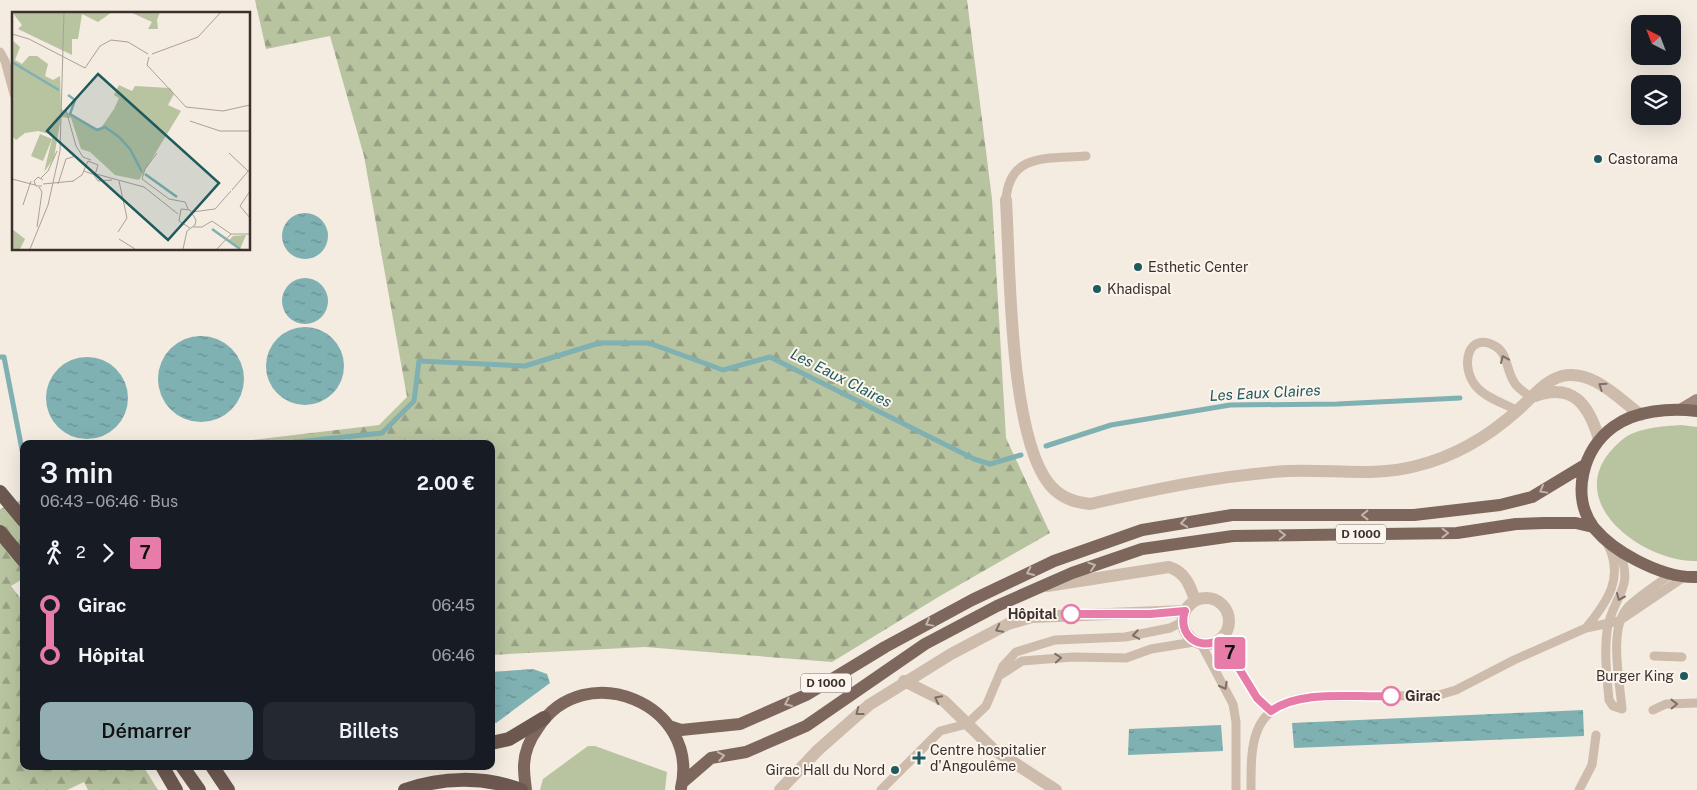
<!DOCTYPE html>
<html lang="fr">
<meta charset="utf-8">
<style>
body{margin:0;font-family:"Public Sans",sans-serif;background:#242831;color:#f1f3f6;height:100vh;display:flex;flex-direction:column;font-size:19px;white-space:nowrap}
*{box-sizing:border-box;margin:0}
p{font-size:16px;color:#9ea1a6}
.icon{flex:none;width:28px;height:28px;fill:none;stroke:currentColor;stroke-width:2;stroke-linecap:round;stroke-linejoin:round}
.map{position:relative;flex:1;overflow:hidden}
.side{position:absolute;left:20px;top:440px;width:475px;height:330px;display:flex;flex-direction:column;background:#171b24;border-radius:10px;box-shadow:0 5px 20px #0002}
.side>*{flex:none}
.badge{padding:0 10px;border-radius:4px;font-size:18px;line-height:32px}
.needle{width:32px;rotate:318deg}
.fabs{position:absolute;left:1631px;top:15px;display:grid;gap:10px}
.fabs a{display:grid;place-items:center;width:50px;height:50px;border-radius:10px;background:#171b24;box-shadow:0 5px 20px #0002;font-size:25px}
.map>.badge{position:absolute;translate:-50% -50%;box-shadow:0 0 0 2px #fff}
.legs{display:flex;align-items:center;gap:8px;height:55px;padding:0 20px;font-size:16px}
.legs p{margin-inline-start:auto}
.summary{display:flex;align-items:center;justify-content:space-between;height:85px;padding:0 20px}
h1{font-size:28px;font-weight:600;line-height:38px}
.primary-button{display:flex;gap:10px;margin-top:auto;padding:10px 20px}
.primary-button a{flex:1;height:58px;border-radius:10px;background:#92aeb2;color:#111;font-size:20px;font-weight:600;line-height:58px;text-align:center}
.primary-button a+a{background:#242831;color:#f1f3f6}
ul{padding:0 20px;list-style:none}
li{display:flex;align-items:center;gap:18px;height:50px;font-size:19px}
li i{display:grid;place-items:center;width:8px;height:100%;margin:0 6px;background:currentColor}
li i::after{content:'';width:12px;height:12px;margin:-6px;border:4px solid;border-radius:50%;background:#171b24}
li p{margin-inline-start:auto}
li:first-child i{background:linear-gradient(#0000 50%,currentColor 0)}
li:last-child i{background:linear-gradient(currentColor 50%,#0000 0)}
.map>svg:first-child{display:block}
.green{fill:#b8c4a0}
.forest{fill:url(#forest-firs)}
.water{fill:url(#water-ripples)}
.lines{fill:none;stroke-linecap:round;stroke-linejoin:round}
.stream{stroke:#7fb0b2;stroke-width:5}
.service{stroke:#cdbbac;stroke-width:9}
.minor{stroke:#cdbbac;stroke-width:12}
.secondary{stroke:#a18a7d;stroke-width:12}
.primary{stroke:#7d675c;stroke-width:12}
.trunk{stroke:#6c584f;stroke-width:14}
.oneway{stroke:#7d6f65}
.oneway2{stroke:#c2b5ac}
.line-1-casing{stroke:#fff;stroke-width:11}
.line-1{stroke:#e67ca7;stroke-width:8}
.poi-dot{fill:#1f5a5e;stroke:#fbf5ee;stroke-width:2}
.stop-1-dot{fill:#fff;stroke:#e67ca7;stroke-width:2.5}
.labels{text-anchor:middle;stroke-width:4;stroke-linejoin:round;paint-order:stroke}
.shield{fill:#fbf5ee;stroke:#756b66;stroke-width:1}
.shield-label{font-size:12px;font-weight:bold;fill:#3b302b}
.poi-label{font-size:14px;fill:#3b302b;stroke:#fbf5ee;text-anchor:start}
.stop-label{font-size:14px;font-weight:bold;fill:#3b302b;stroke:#fbf5ee;text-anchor:end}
.water-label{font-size:15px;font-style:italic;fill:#1f5a5e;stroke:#fbf5ee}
.inset-river{fill:none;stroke:#7fb0b2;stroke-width:2.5}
.inset-road{fill:none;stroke:#aaa098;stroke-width:1}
.view{fill:#1f5a5e;fill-opacity:0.15;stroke:#1f5a5e;stroke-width:2.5}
.inset-edge{fill:none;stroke:#3b302b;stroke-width:2.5}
</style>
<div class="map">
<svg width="1697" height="790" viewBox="0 0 1697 790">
<defs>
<pattern id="forest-firs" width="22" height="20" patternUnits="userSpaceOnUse" patternTransform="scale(1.25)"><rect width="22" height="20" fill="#b8c4a0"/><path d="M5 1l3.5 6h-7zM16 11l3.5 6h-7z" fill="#97a083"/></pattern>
<pattern id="water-ripples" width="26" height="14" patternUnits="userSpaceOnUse" patternTransform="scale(1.25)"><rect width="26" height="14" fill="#7fb0b2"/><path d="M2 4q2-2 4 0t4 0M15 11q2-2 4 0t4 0" fill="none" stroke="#699091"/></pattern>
</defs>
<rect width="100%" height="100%" fill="#f4ebe1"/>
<path class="green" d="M1681,425L1697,427V561C1647,563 1566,507 1609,453C1617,444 1624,436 1636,432C1651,427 1666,426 1681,425Z
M588,746H595L667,772L665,790H540L543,779Z"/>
<path class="forest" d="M255,0H967L992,199L1006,438L1050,533L940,596L832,662L645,647L491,655V444H219L379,425L407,397L364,156L330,36L266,49Z
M24,499V578L11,586L24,603V766H143L158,790H88L84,782L67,790H0V509Z"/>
<path class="water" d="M282 236a23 23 0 1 1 46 0a23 23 0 1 1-46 0Z
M282 301a23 23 0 1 1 46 0a23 23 0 1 1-46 0Z
M266 366a39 39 0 1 1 78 0a39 39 0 1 1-78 0Z
M158 379a43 43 0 1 1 86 0a43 43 0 1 1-86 0Z
M46 398a41 41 0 1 1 82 0a41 41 0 1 1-82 0Z
M533,669L547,674L550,683L496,723L491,720V672Z
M1583,710L1584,736L1294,748L1292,723Z
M1221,725L1223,751L1128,755L1129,729Z"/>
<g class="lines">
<path class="stream" d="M0,357H4L24,460
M277,444L382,433L414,401L419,361L525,366L599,343H649L723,370L770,357L974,459L990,464L1021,455
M1046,446L1111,425L1230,405L1337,404L1460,398"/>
<path class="service" d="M0,52L5,61L14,94
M1006,200C1009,152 1049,159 1086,156
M1518,411C1504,403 1485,398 1475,385C1460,365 1468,331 1495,346C1508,353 1506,370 1514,382C1517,388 1525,393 1531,397
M1618,550C1637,588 1611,598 1607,631C1604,654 1607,677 1609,700L1613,706L1622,709C1620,682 1608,628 1628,607C1640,595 1657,585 1671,574
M1586,628C1608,601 1625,577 1607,543
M1221,639L1257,698L1271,711
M1201,644L1233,704L1236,722V790
M1654,656L1682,657
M1002,674L1022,661L1073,657L1126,658L1151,649L1194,642
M1653,710L1666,704L1697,703
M881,790L940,731L967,724L986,706L1003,666L1016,652L1055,640L1125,637L1170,628L1182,622
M1251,790C1251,746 1250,709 1301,698L1439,695L1456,690L1514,660L1586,628L1619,621L1684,577
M1579,790L1592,765L1596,735"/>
<path class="minor" d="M1006,200C1010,265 1009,437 1050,485C1061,498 1074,502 1090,504C1156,489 1221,475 1288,471C1330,469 1375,477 1416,466C1453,457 1489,436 1518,410C1532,398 1544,381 1562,376C1593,369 1619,399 1641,415
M1535,396C1574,382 1589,406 1599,439
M1047,586L1169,567C1185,572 1190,585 1195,600
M1183 621a23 23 0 1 1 46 0a23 23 0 1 1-46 0Z
M904,681L944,701L993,749L1056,790
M780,790L818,750L869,705L951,654L1008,624L1032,617L1185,611"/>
<path class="secondary" d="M1682,409L1697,400"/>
<path class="primary" d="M1697,411C1670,408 1636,410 1613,427C1583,449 1570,496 1594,528C1605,541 1620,552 1636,560C1655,570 1675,578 1697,577
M669,726L681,730L740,724L806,695L885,647L972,600L1054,561L1142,530L1232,515H1414L1500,505L1532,497L1585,465
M682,783L711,758L746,752L806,726L925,644L997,606L1072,573L1142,549L1233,536L1457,533L1516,524L1544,523H1576L1593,527
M526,790C525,782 524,775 524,767C524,753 530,739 538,728C584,656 701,704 681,788"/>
<path class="trunk" d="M0,492L24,521
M0,532L24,561
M491,743L509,739L544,718
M162,766L176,790
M182,766L199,790
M212,766L228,790
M405,790C442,777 484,776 521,790"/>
</g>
<defs><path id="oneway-chevron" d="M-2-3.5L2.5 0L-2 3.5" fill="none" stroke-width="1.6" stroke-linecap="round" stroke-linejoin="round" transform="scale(1.25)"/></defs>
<g class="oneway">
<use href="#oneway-chevron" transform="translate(1504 359) rotate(-113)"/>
<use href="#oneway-chevron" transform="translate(1602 386) rotate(-146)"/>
<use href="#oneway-chevron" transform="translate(1620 597) rotate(114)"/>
<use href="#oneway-chevron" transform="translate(999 629) rotate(153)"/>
<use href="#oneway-chevron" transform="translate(1136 635) rotate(170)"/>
<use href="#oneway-chevron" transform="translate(1058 658) rotate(-4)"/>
<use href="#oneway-chevron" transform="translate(1224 686) rotate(62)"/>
<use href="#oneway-chevron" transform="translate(938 699) rotate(-153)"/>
<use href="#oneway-chevron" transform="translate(1674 704) rotate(-1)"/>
<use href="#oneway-chevron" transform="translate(859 712) rotate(142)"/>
</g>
<g class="oneway2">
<use href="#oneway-chevron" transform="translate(1543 490) rotate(151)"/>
<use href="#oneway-chevron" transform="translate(1365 515) rotate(180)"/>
<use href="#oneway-chevron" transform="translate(1184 523) rotate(171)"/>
<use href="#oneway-chevron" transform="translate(1445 533)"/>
<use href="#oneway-chevron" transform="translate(1282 535) rotate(-1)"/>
<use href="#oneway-chevron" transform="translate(1092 566) rotate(-18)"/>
<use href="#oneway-chevron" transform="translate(1030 572) rotate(155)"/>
<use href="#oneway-chevron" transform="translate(929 623) rotate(151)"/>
<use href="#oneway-chevron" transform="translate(788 703) rotate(157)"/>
<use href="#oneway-chevron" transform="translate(721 756) rotate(-10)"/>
</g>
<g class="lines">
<g class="line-1-casing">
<path id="line-1" d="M1071,614H1150L1185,611C1177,635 1199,652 1221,639L1257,698L1271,711C1301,689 1354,698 1391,696"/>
</g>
<use href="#line-1" class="line-1"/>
</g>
<g class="poi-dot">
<circle cx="1598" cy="159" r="5"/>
<circle cx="1138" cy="267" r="5"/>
<circle cx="1097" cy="289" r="5"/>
<circle cx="1684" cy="676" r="5"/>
<path d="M916.5 750.5h5v5h5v5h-5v5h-5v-5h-5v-5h5z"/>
<circle cx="895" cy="770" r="5"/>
</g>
<g class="stop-1-dot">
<circle cx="1071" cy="614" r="9"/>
<circle cx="1391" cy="696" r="9"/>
</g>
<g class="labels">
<g class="shield">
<rect x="1336" y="524.5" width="50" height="19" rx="4"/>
<rect x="801" y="673.5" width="50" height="19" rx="4"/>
</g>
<g class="shield-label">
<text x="1361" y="538">D 1000</text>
<text x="826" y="687">D 1000</text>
</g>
<g class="poi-label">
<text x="1608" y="164">Castorama</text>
<text x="1148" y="272">Esthetic Center</text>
<text x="1107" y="294">Khadispal</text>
<text x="1674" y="681" text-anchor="end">Burger King</text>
<text x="930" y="755">Centre hospitalier<tspan x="930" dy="16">d'Angoulême</tspan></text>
<text x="885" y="775" text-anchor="end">Girac Hall du Nord</text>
</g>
<g class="stop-label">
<text x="1057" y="619">Hôpital</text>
<text x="1405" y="701" text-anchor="start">Girac</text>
</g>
<g class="water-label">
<text transform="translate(841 378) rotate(27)" y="5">Les Eaux Claires</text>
<text transform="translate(1265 393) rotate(-3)" y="5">Les Eaux Claires</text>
</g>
</g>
<g transform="translate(12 12)">
<rect width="238" height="238" fill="#f4ebe1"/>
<path d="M28,122L40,127L31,149L19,144ZM0,217L13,227L8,237H0Z" fill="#b8c4a0"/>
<path d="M0,0H100L86,10L70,2L66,27H60V43L6,17L10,13ZM118,0H148L145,8L146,17H136L140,10ZM0,28L8,35L3,48L10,52L17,44H25L36,52L33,64L41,68L48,64L49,97L86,117L89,116L102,97L107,86L102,83L107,73L120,79L123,74L158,76L162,82L156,93L169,99L127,168L103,163L78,140L69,137L59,106L49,105L42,146L32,160L41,123L26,119L13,121L4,128L0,124ZM234,223L228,237L216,229L221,224Z" fill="#b8c4a0"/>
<path class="inset-river" d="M0,50L47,78M56,83L63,88L58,102L85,118L93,115L107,125L118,137L130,160M133,162L165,185M200,217L228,237"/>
<path class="inset-road" d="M0,22L17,27L73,56L88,34L99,28L116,30L136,42M140,42L186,25L209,0M137,45L135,53L174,95L211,99L238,93M54,98L64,134L71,145L79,148M178,109L208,119H238M145,141L133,157L130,167L157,187L173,190L176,197M217,141L236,159M84,162L132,175L166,202M82,163L86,169L100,168M29,166L36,159L45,139M0,167L23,173M61,169L70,163L76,149L86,153L83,163L72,159M31,172L62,169M46,172L54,147L64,144L72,153M30,174H24L22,169L26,165L31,168M220,178L238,157M238,179L228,194L238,206M11,193L19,169M180,200L203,197L219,179M25,215L30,180L27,175M181,215H190L200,209L219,222H238M106,220L115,206L107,169M107,227L123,237M18,237L36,193L48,139L52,0M171,237L175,219L183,213L184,208L178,198L169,197L167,209L178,216M205,237L219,222"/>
<path class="view" d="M86,62L207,171L156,228L35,119Z"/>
<rect width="238" height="238" class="inset-edge"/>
</g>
</svg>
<div class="fabs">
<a><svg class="needle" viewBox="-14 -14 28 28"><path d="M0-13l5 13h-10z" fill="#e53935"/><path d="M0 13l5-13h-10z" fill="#9ea1a6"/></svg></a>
<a><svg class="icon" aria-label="layers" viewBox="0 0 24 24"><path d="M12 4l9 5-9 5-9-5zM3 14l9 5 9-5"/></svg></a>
</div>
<b class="badge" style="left:1230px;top:653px;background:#e67ca7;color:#111">7</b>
<section class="side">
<div class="summary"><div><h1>3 min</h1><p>06:43 – 06:46 · Bus</p></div><b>2.00 €</b></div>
<div class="legs"><svg class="icon" aria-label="walk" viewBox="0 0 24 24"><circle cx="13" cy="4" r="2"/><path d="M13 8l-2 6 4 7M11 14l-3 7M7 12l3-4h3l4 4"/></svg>2<svg class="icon" aria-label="forward" viewBox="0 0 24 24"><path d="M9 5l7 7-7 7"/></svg><b class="badge" style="background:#e67ca7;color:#111">7</b></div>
<ul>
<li><i style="color:#e67ca7"></i><b>Girac</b><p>06:45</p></li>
<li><i style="color:#e67ca7"></i><b>Hôpital</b><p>06:46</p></li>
</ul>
<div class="primary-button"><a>Démarrer</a><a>Billets</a></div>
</section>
</div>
